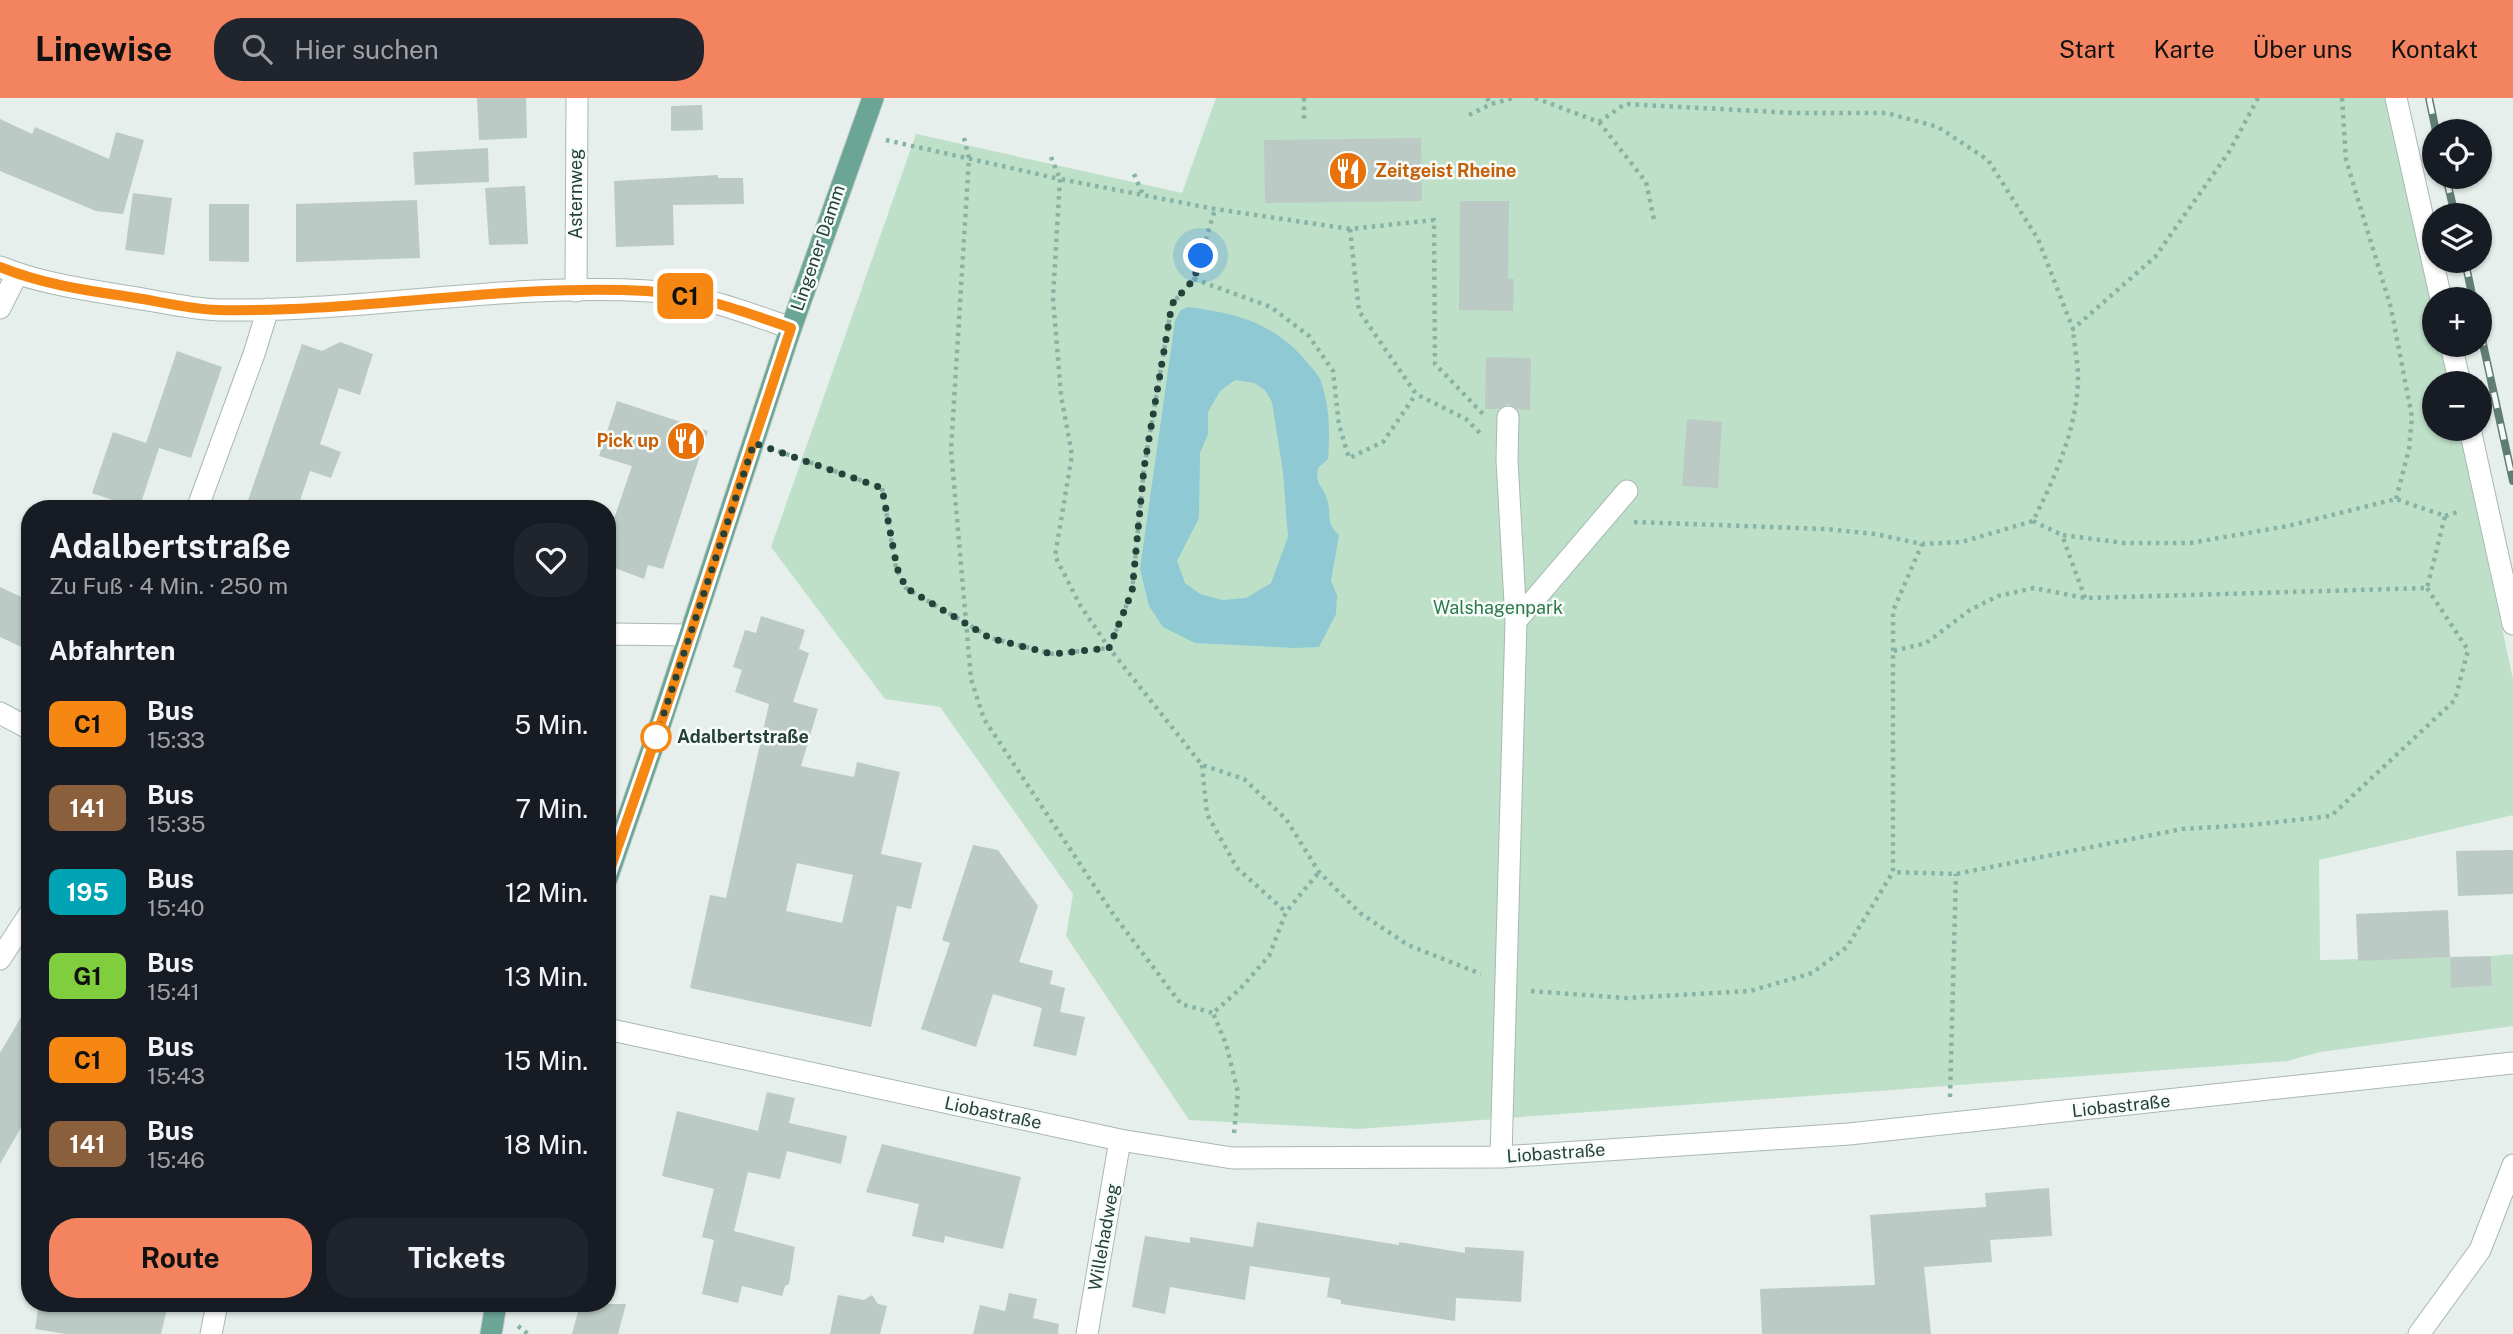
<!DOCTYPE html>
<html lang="de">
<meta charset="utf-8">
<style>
body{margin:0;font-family:"Public Sans",sans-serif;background:#20242c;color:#f1f3f6;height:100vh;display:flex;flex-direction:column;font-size:26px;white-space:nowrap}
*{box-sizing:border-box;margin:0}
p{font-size:23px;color:#9ea1a6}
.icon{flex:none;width:38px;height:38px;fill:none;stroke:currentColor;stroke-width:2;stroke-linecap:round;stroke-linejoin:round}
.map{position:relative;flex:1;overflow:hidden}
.panel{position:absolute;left:21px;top:402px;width:595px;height:812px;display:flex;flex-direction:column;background:#171b24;border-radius:28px;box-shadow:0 2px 5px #0004}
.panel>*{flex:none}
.badge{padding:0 14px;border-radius:10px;font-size:24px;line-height:46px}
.fabs{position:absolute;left:2422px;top:21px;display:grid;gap:14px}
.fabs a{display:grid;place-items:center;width:70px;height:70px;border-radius:50%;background:#171b24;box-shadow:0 2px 5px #0004;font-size:35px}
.you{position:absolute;width:35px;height:35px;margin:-18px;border:5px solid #fff;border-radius:50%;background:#1a73e8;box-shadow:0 0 0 10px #1a73e833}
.map>.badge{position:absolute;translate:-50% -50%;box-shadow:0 0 0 4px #fff}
h2{padding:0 28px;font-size:26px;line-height:63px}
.round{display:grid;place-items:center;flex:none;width:74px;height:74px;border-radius:28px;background:#20242c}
.headline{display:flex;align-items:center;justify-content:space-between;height:119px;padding:0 28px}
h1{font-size:33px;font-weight:700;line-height:52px}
.primary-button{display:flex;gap:14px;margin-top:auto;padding:14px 28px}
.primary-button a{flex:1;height:80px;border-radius:28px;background:#f4845f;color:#111;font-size:28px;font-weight:700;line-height:80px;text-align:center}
.primary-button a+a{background:#20242c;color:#f1f3f6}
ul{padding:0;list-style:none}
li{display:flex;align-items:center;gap:21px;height:84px;padding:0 28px}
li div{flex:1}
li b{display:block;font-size:26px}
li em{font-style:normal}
li .badge{min-width:77px;font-weight:700;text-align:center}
header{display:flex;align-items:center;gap:42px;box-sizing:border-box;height:98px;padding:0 35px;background:#f4845f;color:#111}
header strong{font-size:33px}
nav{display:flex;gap:38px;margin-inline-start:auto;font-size:24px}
.search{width:490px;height:63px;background:#20242c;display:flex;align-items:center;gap:18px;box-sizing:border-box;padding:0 24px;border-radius:28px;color:#9ea1a6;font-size:26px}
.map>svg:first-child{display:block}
.green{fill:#bfe0c8}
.water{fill:#8ec9d4;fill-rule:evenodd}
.building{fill:#bbcac4;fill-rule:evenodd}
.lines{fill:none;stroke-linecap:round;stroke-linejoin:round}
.minor-casing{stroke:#a8b8b2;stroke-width:23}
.major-casing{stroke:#c2cac8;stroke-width:23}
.path{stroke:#86b3a5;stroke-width:4.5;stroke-dasharray:3.5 5;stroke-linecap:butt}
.minor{stroke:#fff;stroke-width:21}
.major{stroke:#6aa596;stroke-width:21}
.rail-casing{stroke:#5f7d75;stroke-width:8}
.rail{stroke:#f7fbf9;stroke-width:5;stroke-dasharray:16;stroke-linecap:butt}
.line-casing{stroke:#fff;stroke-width:16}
.line{stroke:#f68712;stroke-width:10}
.walk{stroke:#24423a;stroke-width:7;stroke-dasharray:0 12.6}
.stop-dot{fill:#fff;stroke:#f68712;stroke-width:3.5}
.labels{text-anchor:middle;stroke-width:5;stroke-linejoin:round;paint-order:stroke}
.food-label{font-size:18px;font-weight:bold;fill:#c56008;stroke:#f7fbf9;text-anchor:start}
.street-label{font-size:18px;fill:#24423a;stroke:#f7fbf9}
.park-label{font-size:18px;fill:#2d7a4b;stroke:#f7fbf9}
.stop-label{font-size:18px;font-weight:bold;fill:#24423a;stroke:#f7fbf9;text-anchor:start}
</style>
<header>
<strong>Linewise</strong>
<div class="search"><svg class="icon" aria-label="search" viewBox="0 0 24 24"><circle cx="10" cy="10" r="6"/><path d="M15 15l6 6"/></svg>Hier suchen</div>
<nav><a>Start</a><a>Karte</a><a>Über uns</a><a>Kontakt</a></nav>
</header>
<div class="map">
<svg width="2513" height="1236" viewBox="0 0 2513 1236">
<rect width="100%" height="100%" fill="#e6efeb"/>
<path class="green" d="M1216,0H2387L2434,219V247H2440L2449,285H2434V331H2459L2513,581V717L2319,762L2320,862L2450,859L2452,890L2492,888L2491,858L2513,856V928L2320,954L2287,963L1358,1031L1189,1022L1066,838L1073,796L940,609L885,601L771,449L916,36L1182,95Z"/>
<path class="water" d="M1187,209C1236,215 1273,224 1307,264C1311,269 1317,275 1320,281C1330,307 1330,335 1328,361L1318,370C1315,388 1322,386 1327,401C1332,417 1325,424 1339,437L1331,483L1337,497L1336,516L1319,549L1295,550L1195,545L1163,529L1149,508L1140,471L1175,223L1180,213ZM1235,282L1254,285L1265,292L1272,304L1283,374L1288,439L1271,485L1246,500L1222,502L1200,496L1185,485L1177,463L1199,420L1200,355L1208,336V314L1220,293Z"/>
<path class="building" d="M477,0H526L527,40L479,42Z
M702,7L703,32L671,33V8Z
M0,21L32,36L35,29L109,61L116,34L144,42L123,116L96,113L0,73Z
M1421,40L1422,103L1265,105L1264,42Z
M488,50L489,84L415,87L413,54Z
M718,77V80H743L744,106L673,107L674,147L616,149L614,83Z
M525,88L528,146L489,147L485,90Z
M133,95L172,100L164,157L125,152Z
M417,102L420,160L296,164V106Z
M1460,103H1509L1508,181H1514L1513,213L1459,212Z
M209,106H249V164L209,163Z
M340,244L373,256L360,297L339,290L320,346L341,354L331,380L310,373L297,411H245L302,246L322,253Z
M177,253L222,269L191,360L159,350L139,411L92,395L113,334L146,345Z
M1486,259L1531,260L1530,312L1518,311L1508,306L1498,311H1485Z
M617,303L708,333L663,471L648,467L644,481L607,467V441L632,368L599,358Z
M1687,321L1722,324L1718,390L1682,388Z
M0,489L30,503V553L0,539Z
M761,518L805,532L799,551L809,555L793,604L818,611L801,668L854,679L857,664L900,674L881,756L922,765L911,811L897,808L871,929L690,890L710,797L726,800L769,606L735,594L742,572L733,569L745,532L756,535ZM797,765L853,777L842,825L786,813Z
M973,747L998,752L1038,808L1019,864L1053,873L1050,886L1065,890L1060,914L1085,919L1076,958L1033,948L1042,910L993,896L976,949L921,931L950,845L942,842Z
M2513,752V796L2458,798L2456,753Z
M2448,812L2450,859L2491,858L2492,888L2451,890L2450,859L2358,863L2356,816Z
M30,904V1014L0,1066V955Z
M767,994L795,1000L789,1025L847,1038L841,1066L787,1053L780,1081L748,1074L734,1133L795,1149L789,1186L785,1188L782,1198L742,1188L738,1205L702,1196L714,1142L702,1139L714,1091L662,1078L677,1013L758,1033Z
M882,1046L1021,1079L1003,1151L945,1138L944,1145L912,1138L919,1106L866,1094Z
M2049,1090L2052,1138L1990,1142L1992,1164L1924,1169L1931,1236H1762L1760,1191L1875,1187L1870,1117L1986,1109L1985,1095Z
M1257,1124L1399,1147V1144L1465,1155V1149L1524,1153L1521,1204L1456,1200L1455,1223L1341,1206V1202L1327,1199L1330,1180L1250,1168L1245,1202L1170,1189L1165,1216L1132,1209L1145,1138L1190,1145V1139L1253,1149Z
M1009,1195L1037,1201L1033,1220L1059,1226L1058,1236H973L980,1207L1005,1213Z
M838,1197L864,1202L872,1197L878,1206L887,1208L880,1236H830Z
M39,1206H168L161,1236H66L35,1231Z
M580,1206H626L618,1236H572Z"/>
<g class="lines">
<g class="minor-casing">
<path id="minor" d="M2396,0L2441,201
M0,169C39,185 82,191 124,198C154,202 187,211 218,212C361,214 505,185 648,193C699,196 742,213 791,230
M576,193L577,0
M0,210L17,176
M2451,247L2460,285
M2470,331L2513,526
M197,411L254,256L268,211
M1516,523L1627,393
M607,540L612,536L690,537
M0,615L30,631
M0,861L30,815
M607,931L1120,1042L1232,1060L1501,1059L1849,1036L2513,965
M1501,1059L1516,523L1507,362L1508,319
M211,1236L217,1206
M1087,1236L1120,1042
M2419,1236L2480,1152L2513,1067"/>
</g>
<g class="major-casing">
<path id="major" d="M607,780L656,639L791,230L873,0
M491,1236L496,1206"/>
</g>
<path class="path" d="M1304,0V22
M1487,0L1491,6
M1535,0L1599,24L1625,6L1795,15H1887L1938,29L1988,62L2038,141L2073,231L2155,159L2229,54L2258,0
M2342,0L2346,62L2391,210L2412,319L2409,351L2396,401
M1469,17L1491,6L1513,0
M1599,24L1646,84L1655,126
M964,40L969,60L951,352L971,581L984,621L1113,816L1181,906L1213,915
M886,42L1060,81L1053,200L1061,297L1072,357L1055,458L1080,507L1109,550L1202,667L1244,681L1286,721L1319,774L1360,815L1408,847L1481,876
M1051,59L1060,81L1215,111L1350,131L1434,122L1435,266L1483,316
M1134,76L1143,97
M1350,131L1359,213L1416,296L1466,321L1481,336
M1194,181L1271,209L1309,238L1333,273L1339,327L1349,360L1383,344L1416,296
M778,353L882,390L896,470L906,490L991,540L1053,556L1109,550L1132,494L1144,370L1172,206L1194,181L1215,111
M2445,418L2461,413
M2033,423L2062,437
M1634,424L1826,431L1875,436L1922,446L1962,444L2033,423C2056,377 2079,327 2078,274C2077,260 2074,245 2073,231
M2085,500L2062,437L2124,445H2190L2288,428L2396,401L2445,418L2427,490L2085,500L2034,490L1998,498L1970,512L1926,545L1893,553V774L1956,776L2182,731L2251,727L2331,718L2455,602L2468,552L2427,490
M1893,553V513L1922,446
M1202,667L1207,716L1237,770L1286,814
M1531,893L1626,900L1750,893L1812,875L1847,849L1893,774
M1950,999L1956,776
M1234,1035L1238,994L1226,946L1213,915L1240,891L1269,858L1286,814L1319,774
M518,1228L528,1236"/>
<use href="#minor" class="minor"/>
<use href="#major" class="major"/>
<g class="rail-casing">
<path id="rail" d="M2429,0L2436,33
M2446,79L2455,117
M2465,163L2473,201
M2480,232L2513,383"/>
</g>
<use href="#rail" class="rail"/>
</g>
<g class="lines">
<g class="line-casing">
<path id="line" d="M0,169C39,185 82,192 124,198C154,202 187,211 218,212C360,215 506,185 647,193C700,197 742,213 791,230L665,613L607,780"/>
</g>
<use href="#line" class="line"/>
<path class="walk" d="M656,639L754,345L882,390L897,470L906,490L990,540L1052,556L1109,550L1132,494L1144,370L1172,206L1194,181L1201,158"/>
</g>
<defs>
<g id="restaurant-disc" transform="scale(2.0125)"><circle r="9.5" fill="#e8710a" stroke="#f7fbf9"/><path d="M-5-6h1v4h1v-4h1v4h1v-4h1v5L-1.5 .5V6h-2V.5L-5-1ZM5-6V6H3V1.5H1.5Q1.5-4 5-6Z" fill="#fff"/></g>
</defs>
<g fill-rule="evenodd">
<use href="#restaurant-disc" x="1348" y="73"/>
<use href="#restaurant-disc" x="686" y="343"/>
</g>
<circle class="stop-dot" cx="656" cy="639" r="14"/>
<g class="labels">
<g class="food-label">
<text x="1375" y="79">Zeitgeist Rheine</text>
<text x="659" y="349" text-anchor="end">Pick up</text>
</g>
<g class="street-label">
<text transform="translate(576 96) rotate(-90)" y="6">Asternweg</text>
<text transform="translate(818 150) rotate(-71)" y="6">Lingener Damm</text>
<text transform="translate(2121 1008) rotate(-6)" y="6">Liobastraße</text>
<text transform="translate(993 1015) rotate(12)" y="6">Liobastraße</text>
<text transform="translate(1556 1055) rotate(-4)" y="6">Liobastraße</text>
<text transform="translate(1104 1139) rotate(-80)" y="6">Willehadweg</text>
</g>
<g class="park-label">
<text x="1498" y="516">Walshagenpark</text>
</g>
<g class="stop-label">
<text x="677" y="645">Adalbertstraße</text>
</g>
</g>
</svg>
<div class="fabs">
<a><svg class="icon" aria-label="locate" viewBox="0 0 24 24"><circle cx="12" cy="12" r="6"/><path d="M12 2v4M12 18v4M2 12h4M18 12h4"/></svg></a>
<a><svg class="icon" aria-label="layers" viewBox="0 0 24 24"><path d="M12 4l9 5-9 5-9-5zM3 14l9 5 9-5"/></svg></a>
<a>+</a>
<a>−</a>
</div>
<div class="you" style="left:1201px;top:158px"></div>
<b class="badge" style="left:685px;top:198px;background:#f68712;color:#111">C1</b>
<section class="panel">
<div class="headline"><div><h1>Adalbertstraße</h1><p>Zu Fuß · 4 Min. · 250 m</p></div><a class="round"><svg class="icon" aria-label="heart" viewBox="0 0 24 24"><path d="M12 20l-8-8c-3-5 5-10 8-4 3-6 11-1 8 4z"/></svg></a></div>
<h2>Abfahrten</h2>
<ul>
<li><span class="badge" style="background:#f68712;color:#111">C1</span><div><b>Bus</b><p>15:33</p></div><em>5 Min.</em></li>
<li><span class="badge" style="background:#8b5e3c;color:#fff">141</span><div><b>Bus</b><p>15:35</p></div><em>7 Min.</em></li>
<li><span class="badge" style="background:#00a3b4;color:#fff">195</span><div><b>Bus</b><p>15:40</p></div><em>12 Min.</em></li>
<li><span class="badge" style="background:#80cd3d;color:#111">G1</span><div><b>Bus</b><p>15:41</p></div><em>13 Min.</em></li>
<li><span class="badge" style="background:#f68712;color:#111">C1</span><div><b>Bus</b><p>15:43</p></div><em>15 Min.</em></li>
<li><span class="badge" style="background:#8b5e3c;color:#fff">141</span><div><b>Bus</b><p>15:46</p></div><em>18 Min.</em></li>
</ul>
<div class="primary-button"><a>Route</a><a>Tickets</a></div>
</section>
</div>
